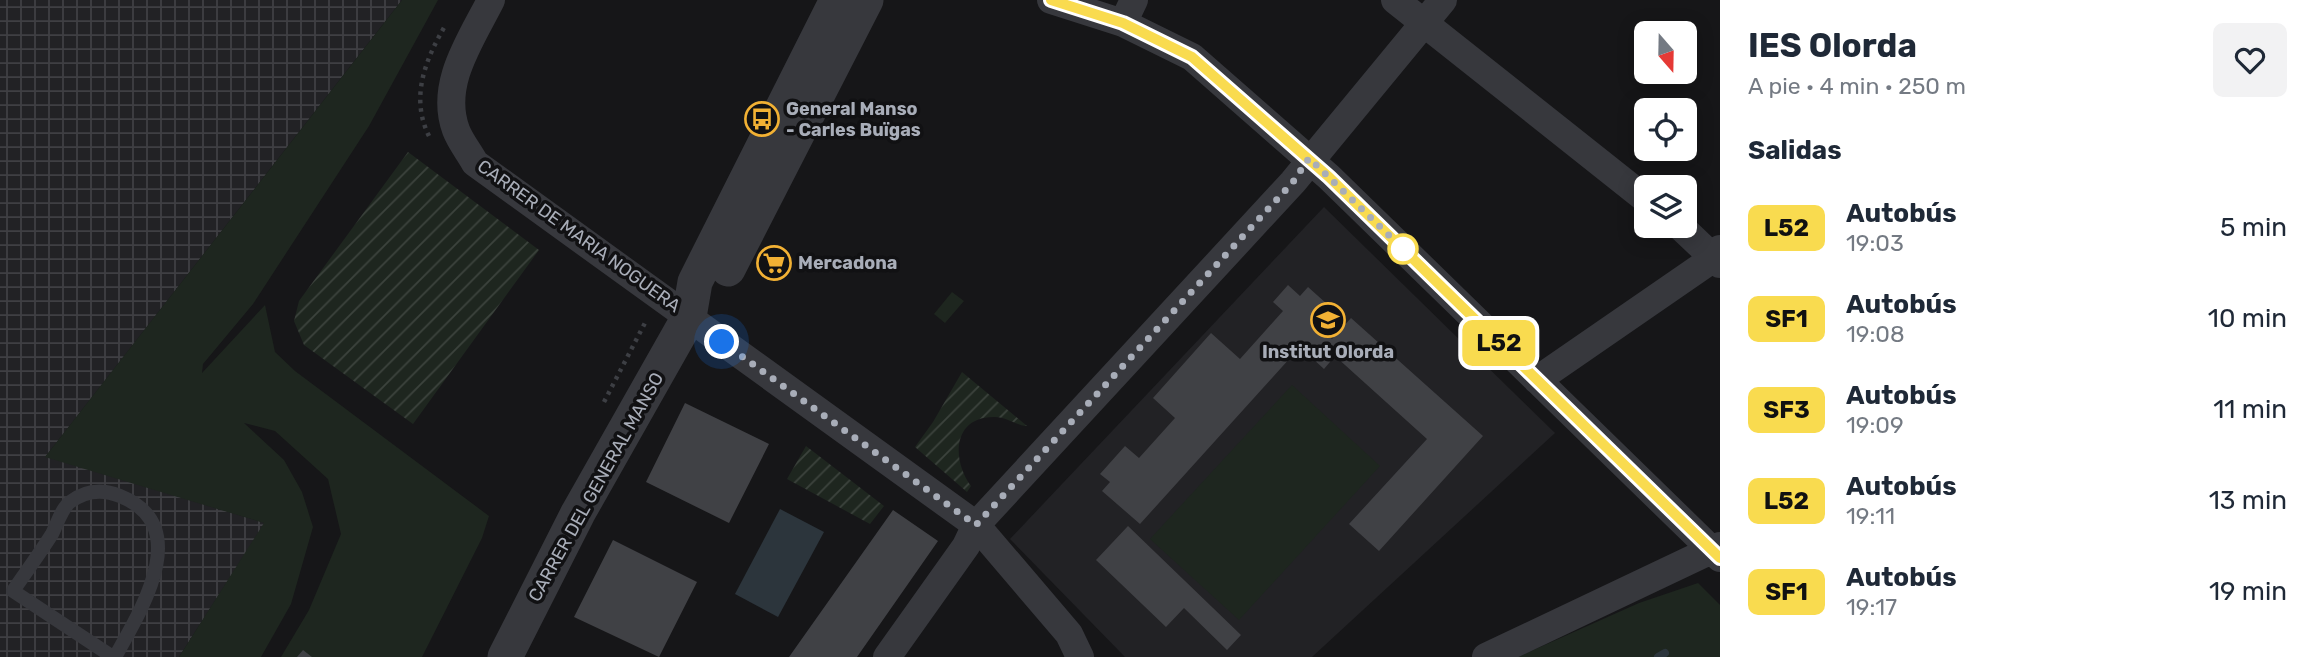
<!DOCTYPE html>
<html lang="es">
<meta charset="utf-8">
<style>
body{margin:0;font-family:Rubik,sans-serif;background:#f2f2f3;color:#1f2937;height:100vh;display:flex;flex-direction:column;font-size:26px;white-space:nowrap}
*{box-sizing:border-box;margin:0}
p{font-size:23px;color:#747a83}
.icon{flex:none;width:38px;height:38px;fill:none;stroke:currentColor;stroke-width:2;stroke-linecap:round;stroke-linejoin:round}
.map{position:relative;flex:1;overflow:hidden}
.sheet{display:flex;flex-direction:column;background:#fff;width:595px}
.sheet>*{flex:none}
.badge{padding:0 14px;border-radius:10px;font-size:24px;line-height:46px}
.needle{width:46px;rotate:160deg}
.controls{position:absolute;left:1634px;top:21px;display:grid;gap:14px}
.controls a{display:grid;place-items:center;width:63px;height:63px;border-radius:10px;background:#fff;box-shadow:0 4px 18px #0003;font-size:35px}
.you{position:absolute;width:35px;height:35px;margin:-18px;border:5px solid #fff;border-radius:50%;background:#1a73e8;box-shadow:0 0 0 10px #1a73e833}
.map>.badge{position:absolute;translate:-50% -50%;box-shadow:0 0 0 4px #fff}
h2{padding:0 28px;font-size:26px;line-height:63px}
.round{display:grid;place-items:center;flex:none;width:74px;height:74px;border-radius:10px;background:#f2f2f3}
.overview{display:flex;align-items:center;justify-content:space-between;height:119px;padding:0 28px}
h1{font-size:33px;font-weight:700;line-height:52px}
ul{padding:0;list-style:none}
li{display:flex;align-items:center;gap:21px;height:91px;padding:0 28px}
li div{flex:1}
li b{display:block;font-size:26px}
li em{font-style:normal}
li .badge{min-width:77px;font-weight:700;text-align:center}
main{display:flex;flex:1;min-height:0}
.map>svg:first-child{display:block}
.built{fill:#222225}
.industrial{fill:url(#industrial-grid)}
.green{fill:#1e261f}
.garden{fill:url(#garden-furrows)}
.water{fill:#2c353c}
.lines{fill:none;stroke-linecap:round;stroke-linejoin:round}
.stream{stroke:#2c353c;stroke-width:8}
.building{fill:#404145}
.path{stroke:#3d3f44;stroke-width:4.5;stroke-dasharray:3.5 5;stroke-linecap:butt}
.service{stroke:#37383d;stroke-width:14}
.minor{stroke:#37383d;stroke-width:28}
.tertiary{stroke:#37383d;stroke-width:35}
.line-casing{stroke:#fff;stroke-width:16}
.line{stroke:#f9db4f;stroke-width:10}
.walk{stroke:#a8adb8;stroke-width:7;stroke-dasharray:0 12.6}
.stop-dot{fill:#fff;stroke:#f9db4f;stroke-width:3.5}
.labels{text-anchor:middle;stroke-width:7;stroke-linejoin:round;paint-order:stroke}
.poi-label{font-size:18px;font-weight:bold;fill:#a8adb8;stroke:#111113;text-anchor:start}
.street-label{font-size:18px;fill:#a8adb8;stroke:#111113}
</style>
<main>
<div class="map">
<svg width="1720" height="657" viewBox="0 0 1720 657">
<defs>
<pattern id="industrial-grid" width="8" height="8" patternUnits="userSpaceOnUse" patternTransform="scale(1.75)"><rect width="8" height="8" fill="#222225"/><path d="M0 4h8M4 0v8" fill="none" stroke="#3f3f43"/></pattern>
<pattern id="garden-furrows" width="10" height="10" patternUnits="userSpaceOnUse" patternTransform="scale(1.75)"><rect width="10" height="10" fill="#1e261f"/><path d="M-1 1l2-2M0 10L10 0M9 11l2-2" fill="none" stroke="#3c433d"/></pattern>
</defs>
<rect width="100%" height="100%" fill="#161618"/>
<path class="built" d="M1324,207L1555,433L1312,657H1125L1010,539Z"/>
<path class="industrial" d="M0,0H402L46,456L265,523L179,657H0Z"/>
<path class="green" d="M402,0H438L369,126L253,304L203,364L202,373L265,305L275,352L295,371L489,516L482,538L422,657H281L309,610L341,534L328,479L275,431L244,423L284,460L302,492L313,527L291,604L261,657H179L264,523L45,457Z
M952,292L964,301L945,323L934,314Z
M1292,385L1380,466L1239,620L1150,539Z
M1698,583L1720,605V657H1518L1639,603Z"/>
<path class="garden" d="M408,152L539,250L413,424L304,345L294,321L299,301Z
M962,372L1027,426C1017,426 1007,417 995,417C953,416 951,459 971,486L967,492L915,447L933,422Z
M806,446L884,506L870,524L787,479Z"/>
<path class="water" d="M780,509L824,532L778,617L735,594Z"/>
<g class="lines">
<path class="stream" d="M1658,657L1665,653"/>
</g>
<path class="building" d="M1288,285L1300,296L1308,287L1327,304L1311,321L1332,339L1351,318L1483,436L1379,551L1349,524L1427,439L1335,356L1324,369L1300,347L1140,524L1102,491L1110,482L1100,474L1125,446L1139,458L1175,418L1153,398L1211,333L1240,359L1283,311L1273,302Z
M685,403L769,444L729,523L646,482Z
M893,510L938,541L857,657H789Z
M1128,526L1241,635L1227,650L1184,608L1166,627L1096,560Z
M613,540L697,582L659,657L574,617Z
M303,650L312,657H297Z"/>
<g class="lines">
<path class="path" d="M429,136C410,98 425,60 445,26
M604,402L647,319"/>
<path class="service" d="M113,657L13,591C26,572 40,553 52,534C57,524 62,508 70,502C86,490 103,489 120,496C195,526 140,612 115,657"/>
<path class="minor" d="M491,0C471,40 439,84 456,130C460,141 469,152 475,163L976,525L1069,634L1080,657
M1051,0L1123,23L1192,57L1329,177L1720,558
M1395,0L1647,200
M1123,23L1134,0
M1680,226L1720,264
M1537,380L1714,258L1720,249
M887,657L966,546L976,525L1293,182L1443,0
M1486,657L1720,546"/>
<path class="tertiary" d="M728,269L866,0
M505,657L578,513L689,317L695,282L837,0"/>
</g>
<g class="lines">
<g class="line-casing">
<path id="line" d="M1051,0L1123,23L1192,57L1329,177L1720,558"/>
</g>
<use href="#line" class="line"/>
<path class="walk" d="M722,342L976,525L1293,182L1309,158L1403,249"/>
</g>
<defs>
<g id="bus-ring" transform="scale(1.75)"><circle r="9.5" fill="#111113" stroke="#f2b134" stroke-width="1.5"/><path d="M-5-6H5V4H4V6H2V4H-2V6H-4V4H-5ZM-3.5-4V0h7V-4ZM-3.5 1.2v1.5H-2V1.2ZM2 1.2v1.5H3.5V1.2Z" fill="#f2b134"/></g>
<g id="supermarket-ring" transform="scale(1.75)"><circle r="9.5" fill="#111113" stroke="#f2b134" stroke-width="1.5"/><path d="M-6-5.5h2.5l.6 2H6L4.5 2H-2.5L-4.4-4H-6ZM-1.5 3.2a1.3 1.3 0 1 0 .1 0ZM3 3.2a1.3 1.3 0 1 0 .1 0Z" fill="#f2b134"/></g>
<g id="school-ring" transform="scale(1.75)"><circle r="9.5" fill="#111113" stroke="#f2b134" stroke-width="1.5"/><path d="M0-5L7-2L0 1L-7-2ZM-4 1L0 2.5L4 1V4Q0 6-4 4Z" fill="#f2b134"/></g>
</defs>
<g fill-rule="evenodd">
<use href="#bus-ring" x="762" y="119"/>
<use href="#supermarket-ring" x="774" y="263"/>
<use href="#school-ring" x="1328" y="320"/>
</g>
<circle class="stop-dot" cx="1403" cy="249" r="14"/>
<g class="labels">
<g class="poi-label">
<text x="786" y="115">General Manso<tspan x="786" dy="21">- Carles Buïgas</tspan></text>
<text x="798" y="269">Mercadona</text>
<text x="1328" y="358" text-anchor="middle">Institut Olorda</text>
</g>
<g class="street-label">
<text transform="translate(579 236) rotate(36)" y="6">CARRER DE MARIA NOGUERA</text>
<text transform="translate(596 487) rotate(-61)" y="6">CARRER DEL GENERAL MANSO</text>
</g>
</g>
</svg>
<div class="controls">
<a><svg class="needle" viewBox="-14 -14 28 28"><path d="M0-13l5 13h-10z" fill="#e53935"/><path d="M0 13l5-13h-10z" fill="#747a83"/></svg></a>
<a><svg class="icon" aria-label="locate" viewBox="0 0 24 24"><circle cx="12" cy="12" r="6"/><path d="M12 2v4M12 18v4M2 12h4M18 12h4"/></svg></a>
<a><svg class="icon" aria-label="layers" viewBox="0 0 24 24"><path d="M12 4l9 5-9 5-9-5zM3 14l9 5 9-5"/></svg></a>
</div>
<div class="you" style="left:722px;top:342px"></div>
<b class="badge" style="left:1499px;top:343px;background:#f9db4f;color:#111">L52</b>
</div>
<section class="sheet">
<div class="overview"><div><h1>IES Olorda</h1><p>A pie · 4 min · 250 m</p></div><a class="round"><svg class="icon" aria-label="heart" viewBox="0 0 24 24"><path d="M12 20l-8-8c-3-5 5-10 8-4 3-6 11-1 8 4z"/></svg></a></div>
<h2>Salidas</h2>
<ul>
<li><span class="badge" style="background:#f9db4f;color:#111">L52</span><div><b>Autobús</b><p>19:03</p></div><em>5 min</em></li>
<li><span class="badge" style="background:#f9db4f;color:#111">SF1</span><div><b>Autobús</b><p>19:08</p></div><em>10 min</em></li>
<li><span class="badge" style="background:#f9db4f;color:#111">SF3</span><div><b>Autobús</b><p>19:09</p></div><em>11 min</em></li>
<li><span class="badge" style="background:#f9db4f;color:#111">L52</span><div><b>Autobús</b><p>19:11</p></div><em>13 min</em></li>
<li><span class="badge" style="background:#f9db4f;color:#111">SF1</span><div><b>Autobús</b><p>19:17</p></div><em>19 min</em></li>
</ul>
</section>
</main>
